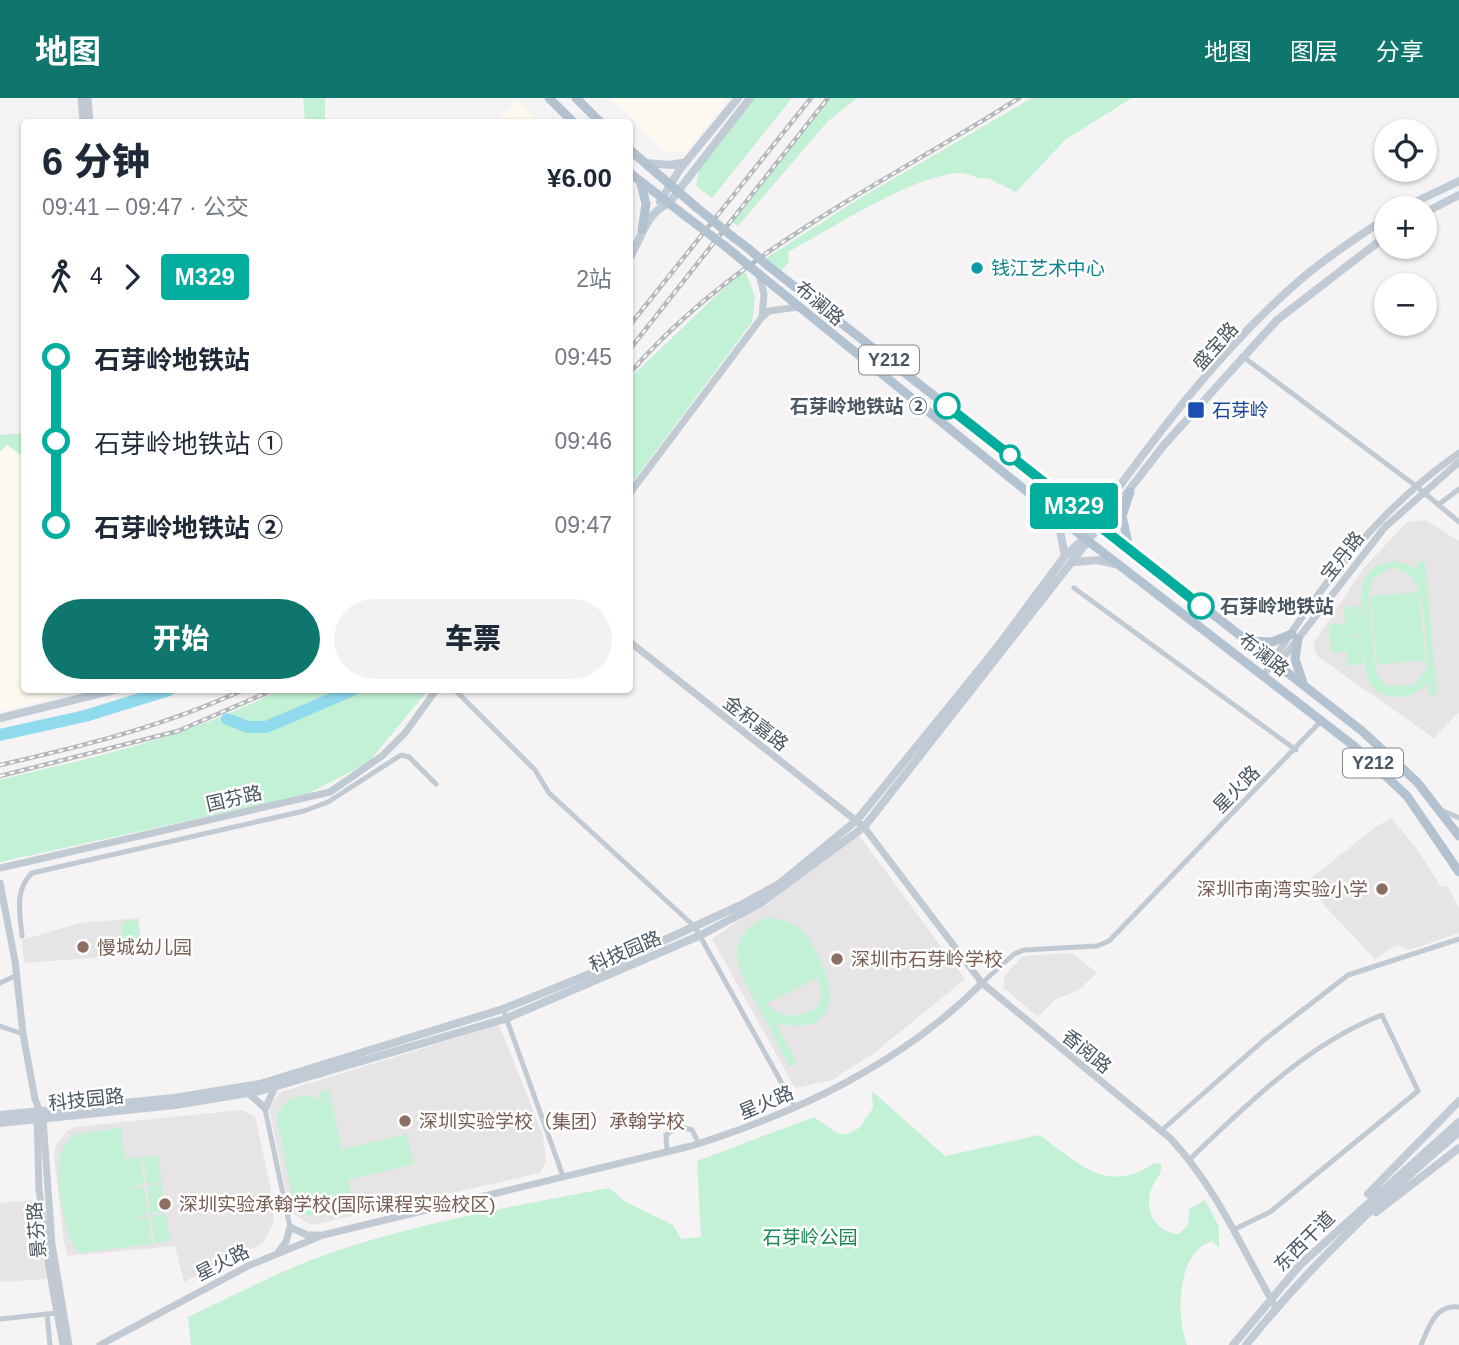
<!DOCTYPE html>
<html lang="zh">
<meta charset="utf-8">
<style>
body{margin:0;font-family:Helvetica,"Noto Sans SC",sans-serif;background:#f2f2f3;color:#1f2937;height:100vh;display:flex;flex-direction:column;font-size:26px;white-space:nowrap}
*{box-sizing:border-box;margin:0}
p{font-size:23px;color:#747a83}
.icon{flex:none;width:38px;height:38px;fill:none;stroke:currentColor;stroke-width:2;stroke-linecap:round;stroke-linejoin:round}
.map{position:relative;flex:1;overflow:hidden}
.side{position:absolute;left:21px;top:21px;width:612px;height:574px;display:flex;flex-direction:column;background:#fff;border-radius:7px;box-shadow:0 2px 5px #0004}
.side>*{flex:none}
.badge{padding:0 14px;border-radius:5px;font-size:24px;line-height:46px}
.controls{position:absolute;left:1374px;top:21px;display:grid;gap:14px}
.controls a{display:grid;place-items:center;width:63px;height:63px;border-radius:50%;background:#fff;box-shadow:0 2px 5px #0004;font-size:35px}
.map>.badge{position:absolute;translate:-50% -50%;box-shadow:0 0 0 4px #fff}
.legs{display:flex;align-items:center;gap:10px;height:77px;padding:0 21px;font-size:23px}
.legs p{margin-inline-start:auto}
.headline{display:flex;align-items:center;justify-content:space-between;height:119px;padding:0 21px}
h1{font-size:38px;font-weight:800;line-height:52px}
.button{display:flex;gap:14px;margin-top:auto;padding:14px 21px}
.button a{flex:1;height:80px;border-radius:42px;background:#0f766e;color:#fff;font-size:28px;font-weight:800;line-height:80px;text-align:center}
.button a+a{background:#f2f2f3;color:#1f2937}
ul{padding:0 21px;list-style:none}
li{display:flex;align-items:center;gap:24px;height:84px;font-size:26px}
li i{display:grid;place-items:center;width:10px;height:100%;margin:0 9px;background:currentColor}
li i::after{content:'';width:18px;height:18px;margin:-9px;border:5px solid;border-radius:50%;background:#fff}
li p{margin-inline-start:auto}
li:first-child i{background:linear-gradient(#0000 50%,currentColor 0)}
li:last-child i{background:linear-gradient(currentColor 50%,#0000 0)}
header{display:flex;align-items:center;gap:42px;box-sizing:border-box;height:98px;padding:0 35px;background:#0f766e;color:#fff}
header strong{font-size:33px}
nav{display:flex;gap:38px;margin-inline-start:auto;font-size:24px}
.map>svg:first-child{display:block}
.commercial{fill:#fdf9ef}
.education{fill:#e6e4e5}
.green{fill:#c3f1d5;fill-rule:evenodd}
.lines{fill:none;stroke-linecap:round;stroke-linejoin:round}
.river{stroke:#90daee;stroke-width:12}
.minor{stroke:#c1cad2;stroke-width:5}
.tertiary{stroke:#c1cad2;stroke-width:7}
.secondary{stroke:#c1cbd6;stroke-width:8}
.primary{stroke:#b3c2d1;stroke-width:9}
.rail-casing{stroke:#b5b8bd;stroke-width:4.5}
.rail{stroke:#fff;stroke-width:2;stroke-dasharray:5;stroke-linecap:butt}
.primary-bridge{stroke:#b3c2d1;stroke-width:9}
.line-1-casing{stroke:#fff;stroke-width:16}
.line-1{stroke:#01ad9c;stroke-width:10}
.culture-dot{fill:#0f9aa8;stroke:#fff;stroke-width:2.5}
.stop-1-dot{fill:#fff;stroke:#01ad9c;stroke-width:3.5}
.transit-dot{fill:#1a4fb4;stroke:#fff;stroke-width:2.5}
.education-dot{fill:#8d6e63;stroke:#fff;stroke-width:2.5}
.labels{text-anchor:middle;stroke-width:5;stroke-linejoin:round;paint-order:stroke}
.shield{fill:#fff;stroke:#808990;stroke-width:2}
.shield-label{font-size:18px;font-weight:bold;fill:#4a5661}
.culture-label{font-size:19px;fill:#0d838f;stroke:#fff;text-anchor:start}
.street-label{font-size:19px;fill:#4a5661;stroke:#fff}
.stop-label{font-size:19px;font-weight:bold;fill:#4a5661;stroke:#fff;text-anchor:end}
.transit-label{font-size:19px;fill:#164399;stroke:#fff;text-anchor:start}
.education-label{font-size:19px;fill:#785e54;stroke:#fff;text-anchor:start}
.park-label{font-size:19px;fill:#17864f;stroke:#fff}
</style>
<header>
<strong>地图</strong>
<nav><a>地图</a><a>图层</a><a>分享</a></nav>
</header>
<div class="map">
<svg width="1459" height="1247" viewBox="0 0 1459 1247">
<rect width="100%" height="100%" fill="#f5f3f3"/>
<path class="commercial" d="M611,0H728L687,53H663Z
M517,2L539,24H496Z
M17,345L24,348V592H87L0,613V351Z"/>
<path class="education" d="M1425,422L1459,443V614L1434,640L1317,558L1313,546L1363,471L1406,425Z
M1391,720L1417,751L1441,789L1447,787L1459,810V835L1410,852L1397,847L1375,861L1325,808L1309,782L1374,730Z
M859,737L965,881L874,955L832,982L795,990L712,841Z
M138,820L144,856L24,865L22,842L80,825Z
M1072,855L1097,875L1077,893L1056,901L1038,919L1004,890V878L1023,858Z
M499,927L543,1037L546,1062L540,1075L311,1127L290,1114L269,1010L278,995Z
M242,1012L255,1018L270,1087L274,1124L263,1145L184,1184L175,1148L68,1158L64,1144L54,1059L55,1049L67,1033L75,1029Z
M37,1102L46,1181L0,1184V1105Z"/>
<path class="green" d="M303,0H325V24H305Z
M753,0H792L712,100L696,88L700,66Z
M830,0H857L827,24L738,128L731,123Z
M1032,0H1132L1066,41L1016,94L988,80C977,83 968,73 957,75C905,81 835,129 788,154L789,163L781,174L765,161L852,105Z
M741,174L746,175L755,199L752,224L630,388V280Z
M24,335V359L7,347L0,354V337Z
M1397,463L1418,471V464H1425L1437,597H1429L1428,585C1420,594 1412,598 1400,599C1389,599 1377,596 1371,586C1362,573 1357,493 1365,480C1372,468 1384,464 1397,463ZM1391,470C1431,472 1424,540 1427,569L1414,587L1386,588L1376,575L1369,497L1374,480Z
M1419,494L1425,562L1377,567L1371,498Z
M1360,508L1362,536L1346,539L1362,538L1364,566L1348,568L1347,554L1331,555L1329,526L1345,525L1344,509Z
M279,592H428L368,665L305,697L0,764V682C95,659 192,638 279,592Z
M765,820C778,820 791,823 801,832C810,840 816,853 821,864C841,908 827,937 776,925L797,965L789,969C780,951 772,933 762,916C744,881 715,844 765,820ZM817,880L822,896L817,910C797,919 783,922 766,906Z
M138,822L142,852L124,854L121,824Z
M329,992L342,1051L407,1036L414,1066L348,1082L355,1114L347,1115L344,1103L332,1115L308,1118L293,1102L277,1019C284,999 303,992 321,1002L320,994Z
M872,993L945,1058L1039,1037C1078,1064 1106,1098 1155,1065L1161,1066C1163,1077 1154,1082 1151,1092C1143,1113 1158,1136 1179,1136L1188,1127L1189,1111L1205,1102L1219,1129V1150L1212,1143C1176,1154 1176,1218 1187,1247H191L188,1219C230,1200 271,1177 314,1161C409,1126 511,1109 609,1090L626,1104L673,1127L681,1141L701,1139L697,1063L814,1019L837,1035L846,1037L859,1030L873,1010Z
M121,1030L125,1061L140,1059L144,1086L129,1091L144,1089L148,1116L133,1120L148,1119L152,1146L79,1155C64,1140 55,1078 60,1058C62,1048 68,1042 76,1036Z
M158,1057L162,1084L147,1086L143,1059Z
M162,1086L165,1113L150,1115L147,1088Z
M166,1116L170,1143L155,1145L151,1118Z"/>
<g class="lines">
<path class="river" d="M227,621L248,629H266L353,592
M0,637L85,618L169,592"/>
<path class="minor" d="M1242,258L1416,388L1459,424
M1438,407L1459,391
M1074,490L1296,652
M455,592L535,672L549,695L695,829L795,1009
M1441,712L1459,720
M22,838C20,814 14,793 32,775L304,713L328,704L401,657L409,659L436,686
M0,885L17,877
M982,885L1014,856L1024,852L1097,848L1109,843L1321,623
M503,911L563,1078
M0,928L23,936
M265,1011L290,1129
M1162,1032L1264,942L1348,877L1459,841
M667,1054L666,1037L678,1028L692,1032L699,1046
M1190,1061C1246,1007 1309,945 1382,917L1418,993L1270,1114L1235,1131
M47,1216L50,1247
M0,1221L57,1215
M1421,1247C1429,1229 1435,1206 1459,1209"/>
<path class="tertiary" d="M81,0L83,24
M88,0L90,24
M759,177L764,196L762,219
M630,395L762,219L769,213L798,209
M1084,439L1094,423
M1088,443L1101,428
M630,544L864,729L982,885L1170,1040C1217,1090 1242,1151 1276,1210
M1276,569L1385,429L1459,364
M1264,577C1316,493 1377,412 1459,355
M0,770L330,694L382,658L405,635L436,592
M0,785L15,863L23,936L35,1001L43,1021L52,1146L69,1247
M249,996L265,1010
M265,1011L275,989
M37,1017L39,1091L49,1171L63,1247
M279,1153L286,1144L290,1129L307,1137H319
M100,1247L248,1168L323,1137L691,1048C799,1014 901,966 982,885"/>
<path class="secondary" d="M645,65L671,67L686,64
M660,104L680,71L738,0
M1403,110L1459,83
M1424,115L1459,97
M630,159C642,139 646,115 669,105L750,0
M1050,413L1060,433L1065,458
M1094,423C1155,339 1220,251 1299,183C1326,159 1357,140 1386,120
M1101,428L1164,347L1277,222L1386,138
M1074,464L1098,462L1119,467
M0,620L114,592
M0,1017L174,1000L260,986L503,911L597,873L741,807L779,786L857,722L995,552L1065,458L1080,444
M0,1025L175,1007L260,993L505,921L701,837L759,806L864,729L1088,443
M1368,1096L1459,1003
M1376,1114L1459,1050
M1233,1247L1300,1167L1459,1024
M1246,1247C1309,1168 1382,1099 1459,1034"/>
<path class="primary" d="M549,0L573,24
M576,0L600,24
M630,52L696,109
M630,75L688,120
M641,86L646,106L642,132
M733,139L749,151
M725,148L742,162
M767,167L1362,633L1417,684L1459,738
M759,176L1088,443L1354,648L1407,698L1459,774
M1063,395L1089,402L1119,388
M1129,450L1122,418L1130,394
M1298,541L1295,561L1303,585
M1250,543L1272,544L1292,536"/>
<g class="rail-casing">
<path id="rail" d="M630,227L811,0
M630,251L828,0
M630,275C735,153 886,85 1019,0
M0,667C83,648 165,628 243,592
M0,678L178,633L273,592"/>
</g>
<use href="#rail" class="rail"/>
<path class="primary-bridge" d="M696,109L733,139
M688,120L725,148
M749,151L767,167
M742,162L759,176"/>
</g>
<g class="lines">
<g class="line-1-casing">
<path id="line-1" d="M947,308L1201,508"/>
</g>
<use href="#line-1" class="line-1"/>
</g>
<circle class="culture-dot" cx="977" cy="170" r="7"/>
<g class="stop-1-dot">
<circle cx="947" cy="308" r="12"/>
<circle cx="1010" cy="357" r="9"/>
<circle cx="1201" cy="508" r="12"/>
</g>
<rect class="transit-dot" x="1187" y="303" width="18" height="18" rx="3.5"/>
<g class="education-dot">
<circle cx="1382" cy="791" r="7"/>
<circle cx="83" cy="849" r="7"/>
<circle cx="837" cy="861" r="7"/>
<circle cx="405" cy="1023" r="7"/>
<circle cx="165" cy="1106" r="7"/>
</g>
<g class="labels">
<g class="shield">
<rect x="859" y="247.5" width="60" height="29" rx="5"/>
<rect x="1343" y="650.5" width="60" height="29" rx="5"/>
</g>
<g class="shield-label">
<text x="889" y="268">Y212</text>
<text x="1373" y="671">Y212</text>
</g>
<g class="culture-label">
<text x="991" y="177">钱江艺术中心</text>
</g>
<g class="street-label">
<text transform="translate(820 205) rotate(40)" y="7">布澜路</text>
<text transform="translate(1215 248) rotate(-48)" y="7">盛宝路</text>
<text transform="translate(1342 458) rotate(-52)" y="7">宝丹路</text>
<text transform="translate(1264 556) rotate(38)" y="7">布澜路</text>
<text transform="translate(756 625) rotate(38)" y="7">金积嘉路</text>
<text transform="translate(1236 691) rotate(-46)" y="7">星火路</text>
<text transform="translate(234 700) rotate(-13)" y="7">国芬路</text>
<text transform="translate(625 853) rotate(-23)" y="7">科技园路</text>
<text transform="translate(1087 953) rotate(39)" y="7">香阅路</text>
<text transform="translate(86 1001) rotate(-6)" y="7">科技园路</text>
<text transform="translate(766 1004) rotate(-23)" y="7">星火路</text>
<text transform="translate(36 1132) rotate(-95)" y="7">景芬路</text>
<text transform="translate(1304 1143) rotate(-45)" y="7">东西干道</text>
<text transform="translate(222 1164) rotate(-27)" y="7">星火路</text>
</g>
<g class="stop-label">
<text x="928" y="315">石芽岭地铁站 ②</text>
<text x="1220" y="515" text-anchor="start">石芽岭地铁站</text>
</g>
<g class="transit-label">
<text x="1212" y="319">石芽岭</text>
</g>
<g class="education-label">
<text x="1368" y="798" text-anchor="end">深圳市南湾实验小学</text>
<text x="97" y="856">慢城幼儿园</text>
<text x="851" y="868">深圳市石芽岭学校</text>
<text x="419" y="1030">深圳实验学校（集团）承翰学校</text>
<text x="179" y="1113">深圳实验承翰学校(国际课程实验校区)</text>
</g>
<g class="park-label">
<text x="810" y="1146">石芽岭公园</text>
</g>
</g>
</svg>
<div class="controls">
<a><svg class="icon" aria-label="locate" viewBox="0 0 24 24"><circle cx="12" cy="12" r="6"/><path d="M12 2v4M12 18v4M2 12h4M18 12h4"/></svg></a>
<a>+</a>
<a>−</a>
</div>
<b class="badge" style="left:1074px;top:408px;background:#01ad9c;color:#fff">M329</b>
<section class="side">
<div class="headline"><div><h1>6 分钟</h1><p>09:41 – 09:47 · 公交</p></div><b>¥6.00</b></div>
<div class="legs"><svg class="icon" aria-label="walk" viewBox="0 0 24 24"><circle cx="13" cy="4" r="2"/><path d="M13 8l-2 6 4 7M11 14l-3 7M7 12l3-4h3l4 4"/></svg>4<svg class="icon" aria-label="forward" viewBox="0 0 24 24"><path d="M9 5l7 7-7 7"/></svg><b class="badge" style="background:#01ad9c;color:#fff">M329</b><p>2站</p></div>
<ul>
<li><i style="color:#01ad9c"></i><b>石芽岭地铁站</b><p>09:45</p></li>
<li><i style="color:#01ad9c"></i><span>石芽岭地铁站 ①</span><p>09:46</p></li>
<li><i style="color:#01ad9c"></i><b>石芽岭地铁站 ②</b><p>09:47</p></li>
</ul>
<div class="button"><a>开始</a><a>车票</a></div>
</section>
</div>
